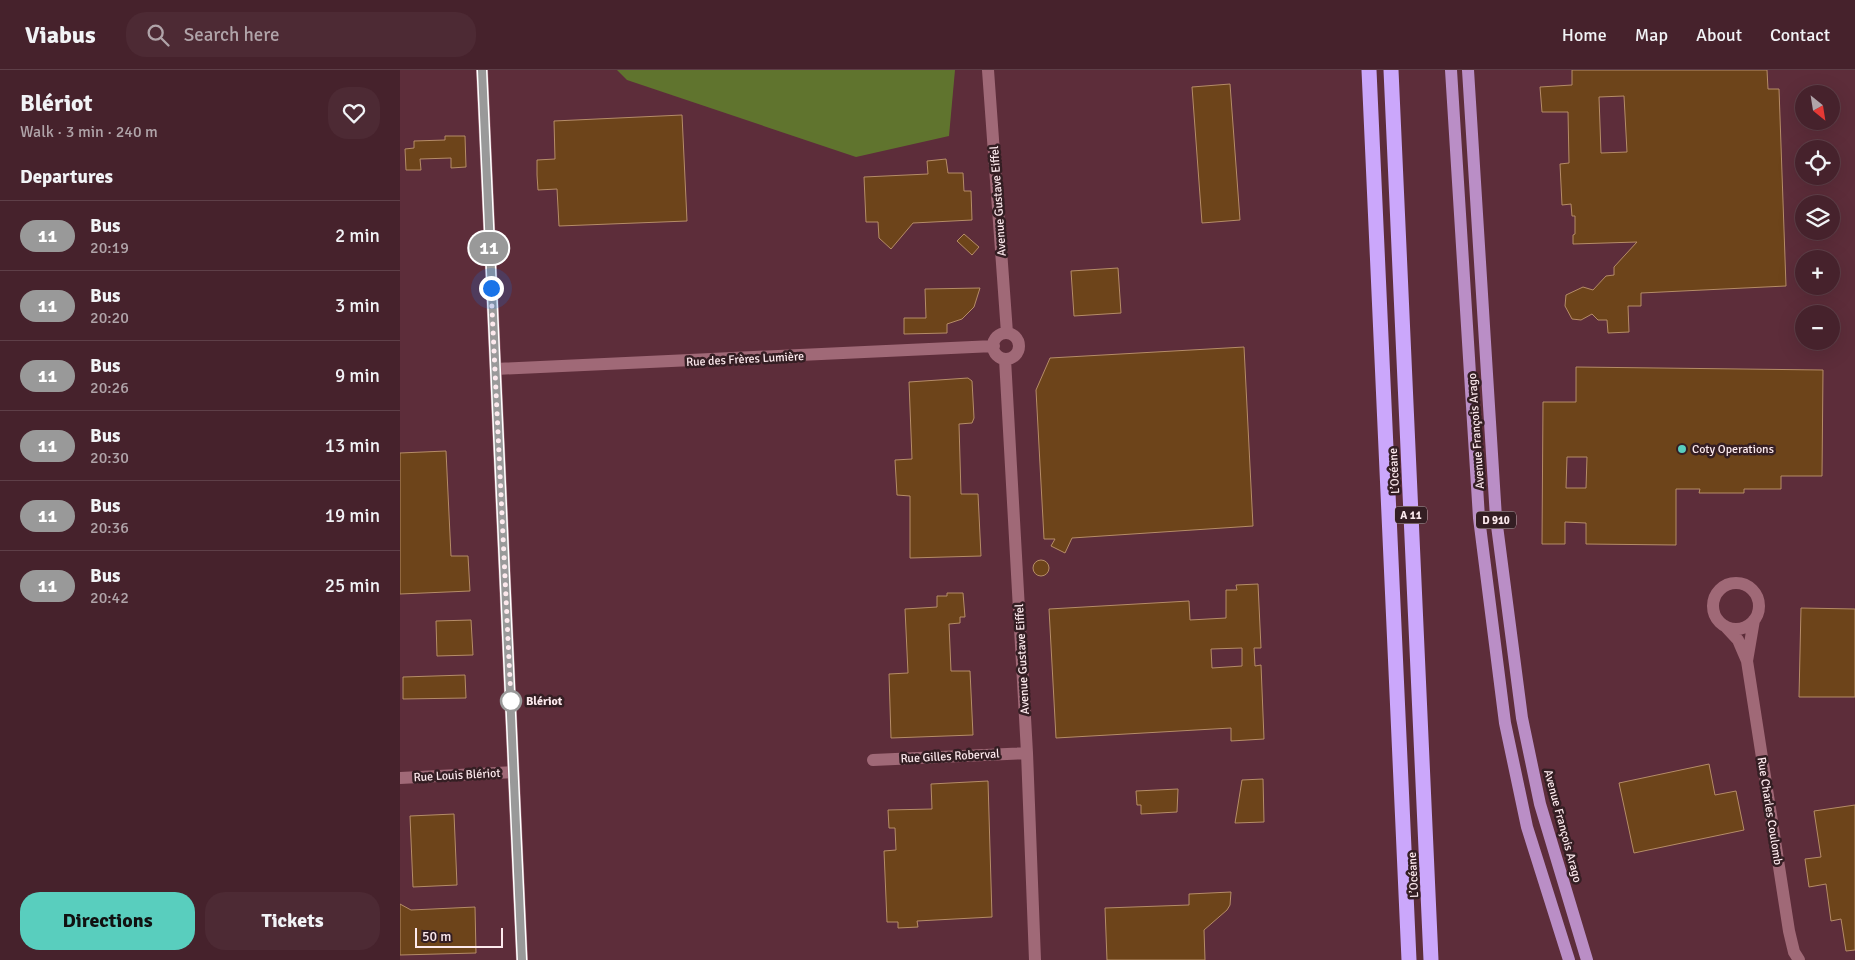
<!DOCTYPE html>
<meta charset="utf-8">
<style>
body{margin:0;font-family:Signika,sans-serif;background:#4d2a34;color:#f1f3f6;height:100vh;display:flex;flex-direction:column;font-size:19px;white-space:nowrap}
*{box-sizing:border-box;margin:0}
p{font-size:16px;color:#b0a4a9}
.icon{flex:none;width:28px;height:28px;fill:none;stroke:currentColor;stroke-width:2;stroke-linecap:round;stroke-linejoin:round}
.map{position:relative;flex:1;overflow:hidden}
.side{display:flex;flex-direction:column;background:#46222c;width:400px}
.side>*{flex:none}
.badge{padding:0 10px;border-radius:16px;font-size:18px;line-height:32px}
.needle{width:32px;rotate:150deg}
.fabs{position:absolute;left:1395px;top:15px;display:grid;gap:10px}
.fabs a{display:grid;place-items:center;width:45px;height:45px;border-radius:50%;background:#46222c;box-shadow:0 5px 20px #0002,0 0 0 1px #5e3f48;font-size:25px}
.scale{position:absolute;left:15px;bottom:12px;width:88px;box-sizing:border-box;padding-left:5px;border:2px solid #fce9ed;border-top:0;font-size:14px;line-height:18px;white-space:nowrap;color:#fce9ed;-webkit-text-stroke:4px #341e23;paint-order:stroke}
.you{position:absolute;width:25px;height:25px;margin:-12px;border:4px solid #fff;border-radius:50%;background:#1a73e8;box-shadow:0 0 0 8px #1a73e833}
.map>.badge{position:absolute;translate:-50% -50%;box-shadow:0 0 0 2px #fff}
h2{padding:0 20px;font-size:19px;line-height:45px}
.round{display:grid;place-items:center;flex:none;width:52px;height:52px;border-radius:20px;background:#4d2a34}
.headline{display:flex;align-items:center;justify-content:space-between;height:85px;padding:0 20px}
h1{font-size:24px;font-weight:700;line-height:38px}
.cta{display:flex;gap:10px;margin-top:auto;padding:10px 20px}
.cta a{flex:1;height:58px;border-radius:20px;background:#59cebe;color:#111;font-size:20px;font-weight:700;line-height:58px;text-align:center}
.cta a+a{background:#4d2a34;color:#f1f3f6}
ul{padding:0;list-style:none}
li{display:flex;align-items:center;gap:15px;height:70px;padding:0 20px;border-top:1px solid #5e3f48}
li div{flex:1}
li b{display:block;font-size:19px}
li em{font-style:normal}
li .badge{min-width:55px;font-weight:700;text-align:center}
header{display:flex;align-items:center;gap:30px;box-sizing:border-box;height:70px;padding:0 25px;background:#46222c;border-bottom:1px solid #5e3f48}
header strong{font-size:24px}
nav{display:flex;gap:28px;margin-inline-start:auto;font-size:18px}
.search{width:350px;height:45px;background:#4d2a34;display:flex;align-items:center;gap:12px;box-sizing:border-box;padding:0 18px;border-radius:20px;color:#b0a4a9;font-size:19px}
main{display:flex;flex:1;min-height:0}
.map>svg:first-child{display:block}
.forest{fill:#60742e}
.building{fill:#6d441a;stroke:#b58c67;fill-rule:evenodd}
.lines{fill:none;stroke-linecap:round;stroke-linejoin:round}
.street{stroke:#a06977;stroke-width:12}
.secondary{stroke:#a06977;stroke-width:12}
.primary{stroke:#ba8ec6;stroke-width:12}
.highway{stroke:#cba7fb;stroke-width:15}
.line-casing{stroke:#fff;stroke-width:11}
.line{stroke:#999;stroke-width:8}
.walk{stroke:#fce9ed;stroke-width:5;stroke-dasharray:0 9}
.poi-dot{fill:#59cebe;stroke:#341e23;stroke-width:2}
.stop-dot{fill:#fff;stroke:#999;stroke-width:2.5}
.labels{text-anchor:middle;stroke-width:5;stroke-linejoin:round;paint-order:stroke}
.shield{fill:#341e23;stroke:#c0acb0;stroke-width:1}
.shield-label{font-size:11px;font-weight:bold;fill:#fce9ed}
.street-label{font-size:12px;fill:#fce9ed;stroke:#341e23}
.poi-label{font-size:12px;fill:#fce9ed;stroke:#341e23;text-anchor:start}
.stop-label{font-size:12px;font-weight:bold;fill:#fce9ed;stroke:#341e23;text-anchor:start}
</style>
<header>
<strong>Viabus</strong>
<div class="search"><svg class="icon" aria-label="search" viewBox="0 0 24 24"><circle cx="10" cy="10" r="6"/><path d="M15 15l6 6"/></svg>Search here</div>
<nav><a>Home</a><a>Map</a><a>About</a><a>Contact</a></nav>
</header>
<main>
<section class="side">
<div class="headline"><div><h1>Blériot</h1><p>Walk · 3 min · 240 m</p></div><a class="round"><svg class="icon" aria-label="heart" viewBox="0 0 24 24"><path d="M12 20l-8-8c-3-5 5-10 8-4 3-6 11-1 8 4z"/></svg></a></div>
<h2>Departures</h2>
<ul>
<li><span class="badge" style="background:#999;color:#fff">11</span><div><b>Bus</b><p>20:19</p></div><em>2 min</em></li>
<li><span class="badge" style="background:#999;color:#fff">11</span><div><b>Bus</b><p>20:20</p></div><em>3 min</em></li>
<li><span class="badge" style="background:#999;color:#fff">11</span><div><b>Bus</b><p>20:26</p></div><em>9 min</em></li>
<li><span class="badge" style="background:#999;color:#fff">11</span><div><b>Bus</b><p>20:30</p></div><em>13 min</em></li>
<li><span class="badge" style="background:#999;color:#fff">11</span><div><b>Bus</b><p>20:36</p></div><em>19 min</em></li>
<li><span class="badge" style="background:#999;color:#fff">11</span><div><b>Bus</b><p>20:42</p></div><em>25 min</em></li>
</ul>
<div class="cta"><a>Directions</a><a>Tickets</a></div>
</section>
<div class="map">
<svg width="1455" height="890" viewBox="0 0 1455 890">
<rect width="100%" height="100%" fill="#5d2d3a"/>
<path class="forest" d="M217,0H555L549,66L456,87L227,10Z"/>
<path class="building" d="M1172,0H1367L1368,19H1379L1386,216L1241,223V236H1228L1229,262L1208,263L1207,250H1198L1192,244L1181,250L1172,249L1165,236L1166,225L1183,217L1193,220L1206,206L1214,205V197L1237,172L1173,174V165L1175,164V146H1172L1171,134L1162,135L1160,94L1169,93L1168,42H1142L1140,17L1172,15ZM1224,26L1227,82L1201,83L1199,27Z
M830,14L840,150L802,153L792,17Z
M282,45L287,151L159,156L157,119L138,120L137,105V90L155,89L154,51Z
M45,66H65L66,97L51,98V88L20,89L21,100H6L5,79L14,78V71L45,70Z
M546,89L548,103H563L564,121H571L572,150L513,153L491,179L479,168L478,152H466L464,107L528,104L527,91Z
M564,164L579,177L572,185L557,171Z
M718,198L721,243L674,246L671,201Z
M580,218L574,237L562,249L547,254V263L504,264V248H526L525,219Z
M844,277L853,456L672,468L665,483L651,476L655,469H644L636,320L650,288Z
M1176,297L1423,300L1422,406H1381V419H1344V423H1299L1300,419H1276V475L1186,474V453L1165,452V474H1142L1143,332H1176ZM1167,387H1187L1186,418H1166Z
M568,308L572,311L574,348L572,353L559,354L561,424H578L581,486L510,488V426L497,425L495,390L512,389L509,312Z
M46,381L51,486H68L70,521L0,524V383Z
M633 498a8 8 0 1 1 16 0a8 8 0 1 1-16 0Z
M858,514L861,578H854L855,596L861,595L864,669L831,671V658L656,668L649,539L789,531L790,550L826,548V520H837L836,515ZM842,578V596L812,598L811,579Z
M547,523H563L565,547H560V553L549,554L551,601H570L573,665L491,668L489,604L508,603L505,539L537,537V526H547Z
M1401,538L1455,539V627H1399Z
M71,550L73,585L37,586L36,551Z
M65,605L66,628L3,629V607Z
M1309,694L1315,725L1336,721L1344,760L1234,783L1219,713Z
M863,709L864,752L835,753L842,710Z
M588,711L592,847L517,851L518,857L498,858V852H487L484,781L496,780L495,758H489L488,740L532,739L531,714Z
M778,719L777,742L741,744V735H737L736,721Z
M1455,735V880L1446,881L1441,849L1431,851L1426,814L1409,817L1405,789L1421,787L1414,741Z
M54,744L57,815L13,817L10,746Z
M831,822L830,835L827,840L804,860L805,890H707L705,838L789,835V824Z
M0,834L11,840L75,837L76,883L0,885Z"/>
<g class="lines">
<path class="street" d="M588,0L607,263
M593 276a13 13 0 1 1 26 0a13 13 0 1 1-26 0Z
M605,289L627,683L635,890
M96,299L594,276
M1313 536a23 23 0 1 1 46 0a23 23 0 1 1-46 0Z
M1325,556L1338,570L1347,591L1389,861L1394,882L1399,890
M1347,591L1354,550
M473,690L627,683
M0,708L113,702"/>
<path class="secondary" d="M82,0L122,890"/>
<path class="primary" d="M1051,0L1079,448L1105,653L1127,757L1169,890
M1068,0L1096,448L1122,648L1140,734L1187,890"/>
<path class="highway" d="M969,0L1009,890
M991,0L1031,890"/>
</g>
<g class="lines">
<g class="line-casing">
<path id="line" d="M82,0L122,890"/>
</g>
<use href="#line" class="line"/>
<path class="walk" d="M91,218L111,631"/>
</g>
<circle class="poi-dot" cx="1282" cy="379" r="5"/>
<circle class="stop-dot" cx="111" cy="631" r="10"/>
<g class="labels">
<g class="shield">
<rect x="995" y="436.5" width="32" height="17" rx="4"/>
<rect x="1076" y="441.5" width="40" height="17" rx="4"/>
</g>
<g class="shield-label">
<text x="1011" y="449">A 11</text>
<text x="1096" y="454">D 910</text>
</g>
<g class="street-label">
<text transform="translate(598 131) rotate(-94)" y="4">Avenue Gustave Eiffel</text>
<text transform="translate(345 289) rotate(-3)" y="4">Rue des Frères Lumière</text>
<text transform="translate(1076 361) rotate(-94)" y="4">Avenue François Arago</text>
<text transform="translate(994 401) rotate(-93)" y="4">L’Océane</text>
<text transform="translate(622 589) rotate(-93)" y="4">Avenue Gustave Eiffel</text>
<text transform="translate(550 686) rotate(-3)" y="4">Rue Gilles Roberval</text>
<text transform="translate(57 705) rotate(-3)" y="4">Rue Louis Blériot</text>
<text transform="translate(1370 741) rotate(81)" y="4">Rue Charles Coulomb</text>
<text transform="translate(1163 756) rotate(75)" y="4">Avenue François Arago</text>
<text transform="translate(1013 805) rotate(-93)" y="4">L’Océane</text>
</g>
<g class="poi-label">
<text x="1292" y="383">Coty Operations</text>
</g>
<g class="stop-label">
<text x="126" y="635">Blériot</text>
</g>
</g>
</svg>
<div class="fabs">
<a><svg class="needle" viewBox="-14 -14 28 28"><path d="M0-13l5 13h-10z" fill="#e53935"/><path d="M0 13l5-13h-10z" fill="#b0a4a9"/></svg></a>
<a><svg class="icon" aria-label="locate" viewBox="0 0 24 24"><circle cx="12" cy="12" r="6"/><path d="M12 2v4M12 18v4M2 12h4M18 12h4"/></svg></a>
<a><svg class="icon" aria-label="layers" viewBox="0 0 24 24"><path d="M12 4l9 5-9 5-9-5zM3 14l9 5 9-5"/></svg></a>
<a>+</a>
<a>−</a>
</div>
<div class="scale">50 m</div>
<div class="you" style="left:91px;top:218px"></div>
<b class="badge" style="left:89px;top:178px;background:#999;color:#fff">11</b>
</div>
</main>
